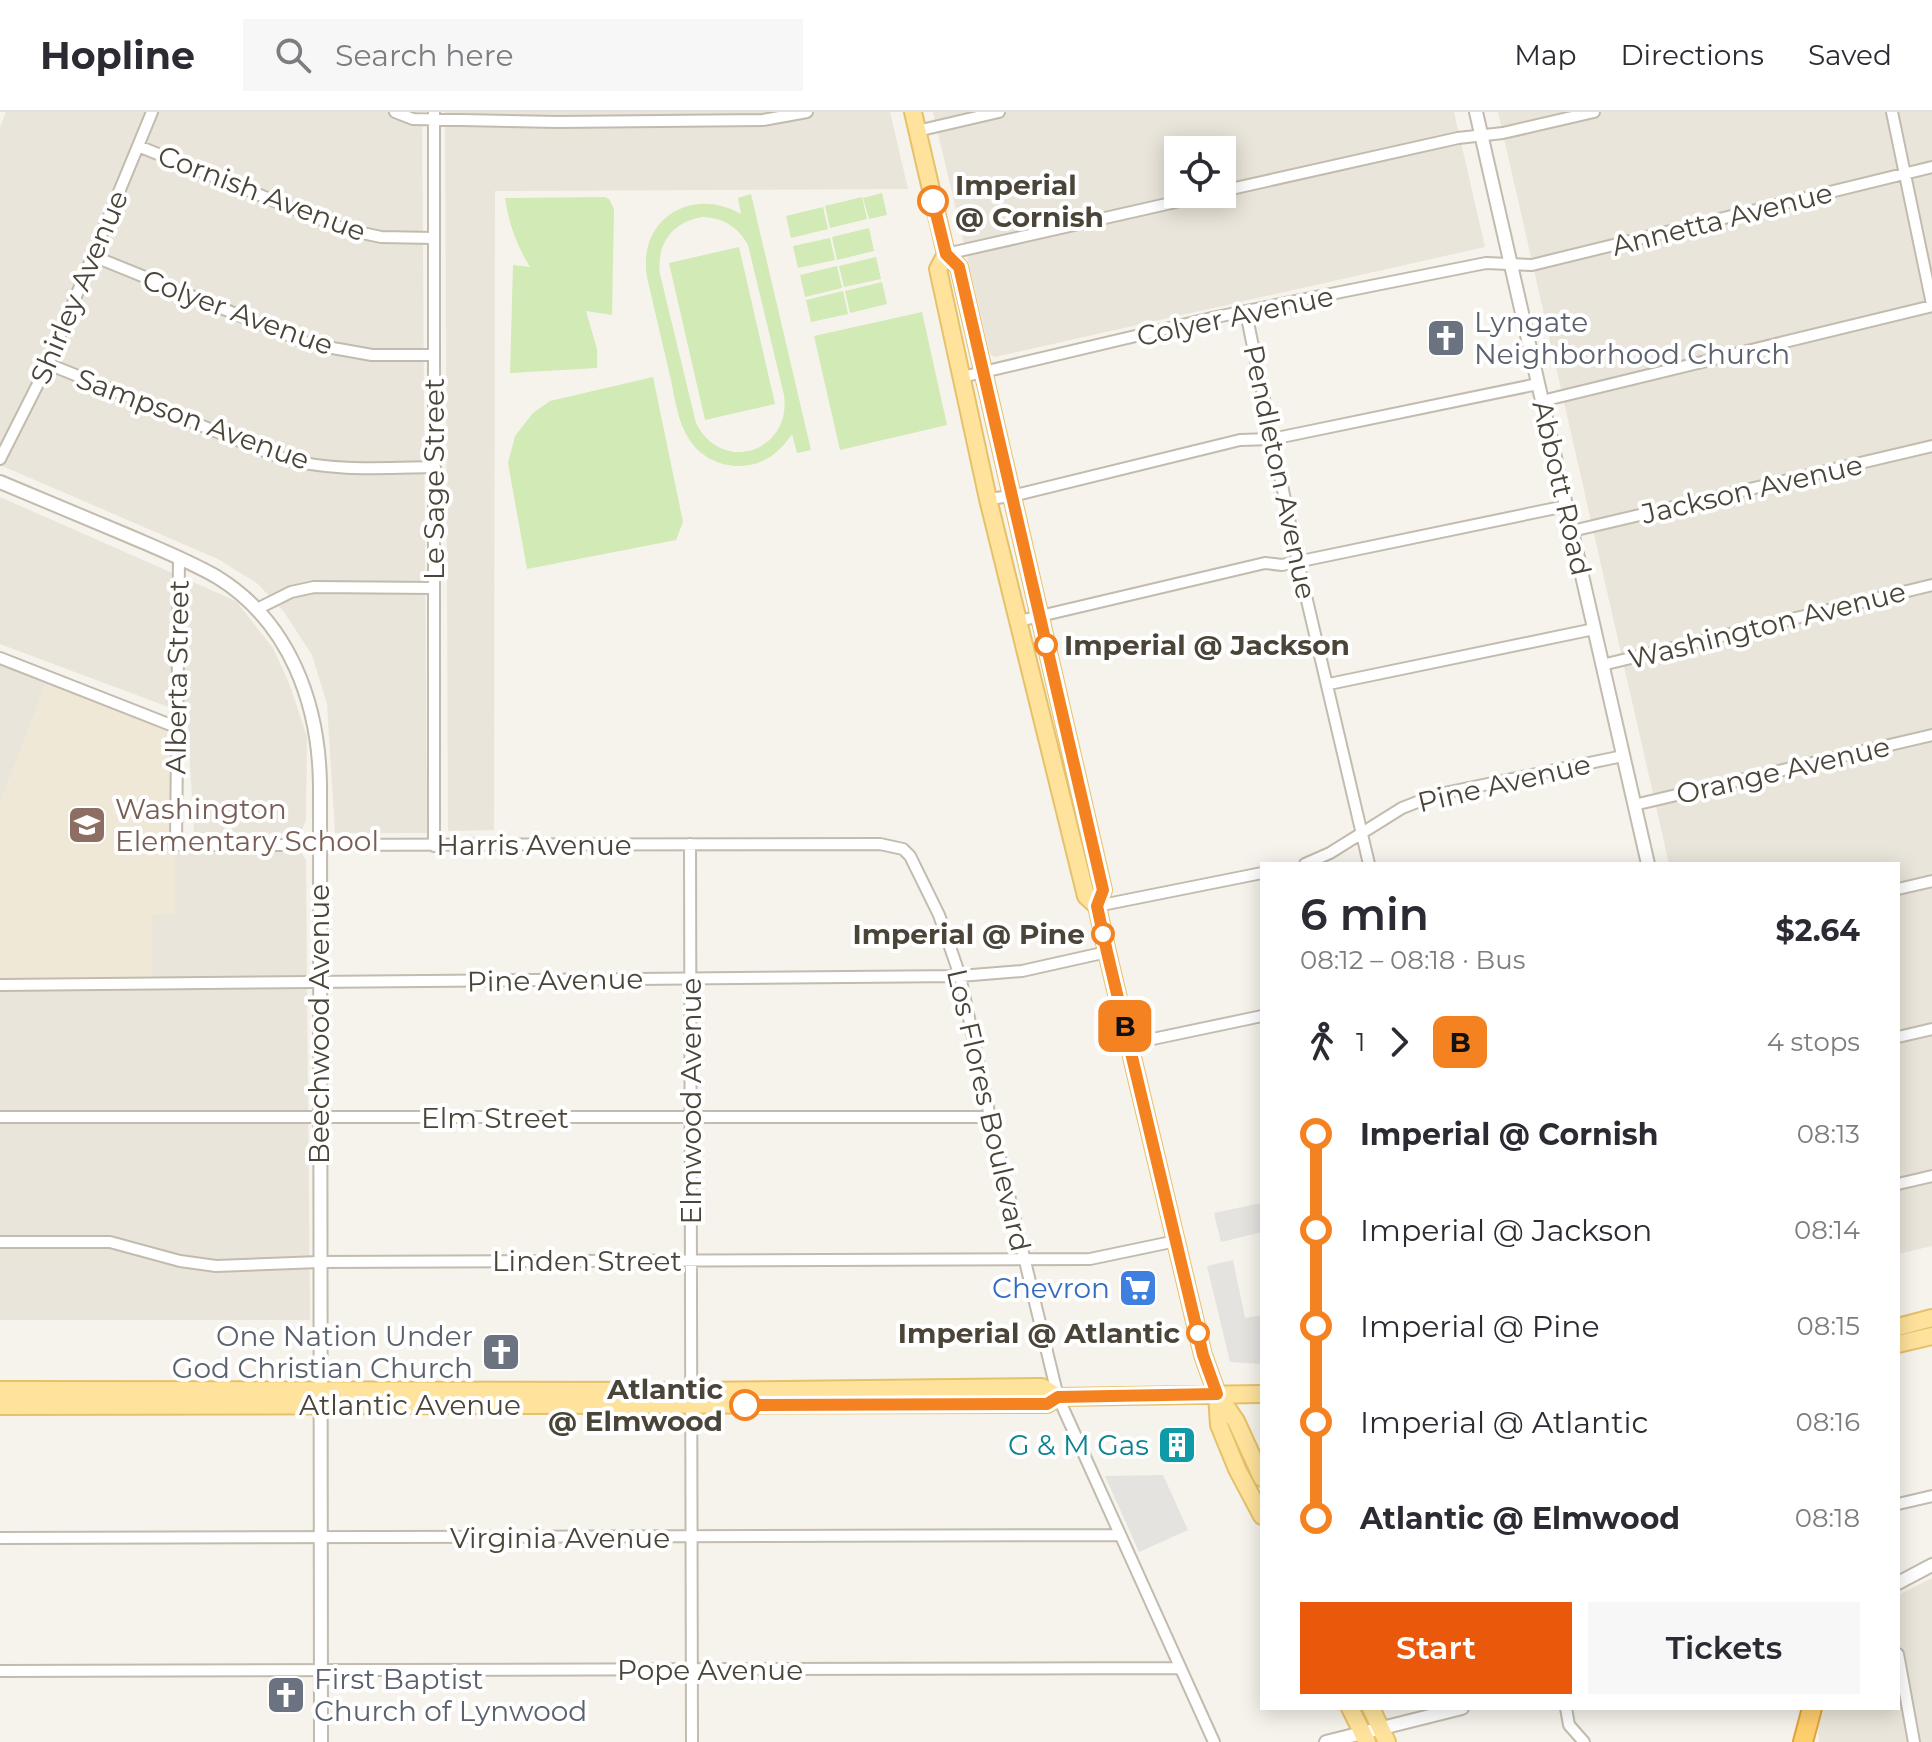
<!DOCTYPE html>
<meta charset="utf-8">
<style>
body{margin:0;font-family:Montserrat,sans-serif;background:#f7f7f7;color:#2b2b33;height:100vh;display:flex;flex-direction:column;font-size:30px;white-space:nowrap}
*{box-sizing:border-box;margin:0}
p{font-size:26px;color:#7c7c81}
.icon{flex:none;width:44px;height:44px;fill:none;stroke:currentColor;stroke-width:2;stroke-linecap:round;stroke-linejoin:round}
.map{position:relative;flex:1;overflow:hidden}
.sheet{position:absolute;left:1260px;top:750px;width:640px;height:848px;display:flex;flex-direction:column;background:#fff;border-radius:0px;box-shadow:0 4px 20px #0003}
.sheet>*{flex:none}
.badge{padding:0 16px;border-radius:12px;font-size:28px;line-height:52px}
.buttons{position:absolute;left:1164px;top:24px;display:grid;gap:16px}
.buttons a{display:grid;place-items:center;width:72px;height:72px;border-radius:0px;background:#fff;box-shadow:0 4px 20px #0003;font-size:40px}
.map>.badge{position:absolute;translate:-50% -50%;box-shadow:0 0 0 4px #fff}
.legs{display:flex;align-items:center;gap:12px;height:88px;padding:0 40px;font-size:26px}
.legs p{margin-inline-start:auto}
.head{display:flex;align-items:center;justify-content:space-between;height:136px;padding:0 40px}
h1{font-size:44px;font-weight:600;line-height:60px}
.button{display:flex;gap:16px;margin-top:auto;padding:16px 40px}
.button a{flex:1;height:92px;border-radius:0px;background:#ea580c;color:#fff;font-size:32px;font-weight:600;line-height:92px;text-align:center}
.button a+a{background:#f7f7f7;color:#2b2b33}
ul{padding:0 40px;list-style:none}
li{display:flex;align-items:center;gap:28px;height:96px;font-size:30px}
li i{display:grid;place-items:center;width:12px;height:100%;margin:0 10px;background:currentColor}
li i::after{content:'';width:20px;height:20px;margin:-10px;border:6px solid;border-radius:50%;background:#fff}
li p{margin-inline-start:auto}
li:first-child i{background:linear-gradient(#0000 50%,currentColor 0)}
li:last-child i{background:linear-gradient(currentColor 50%,#0000 0)}
header{display:flex;align-items:center;gap:48px;box-sizing:border-box;height:112px;padding:0 40px;background:#fff;border-bottom:2px solid #e1e1e2}
header strong{font-size:38px}
nav{display:flex;gap:44px;margin-inline-start:auto;font-size:28px}
.search{width:560px;height:72px;background:#f7f7f7;display:flex;align-items:center;gap:20px;box-sizing:border-box;padding:0 28px;border-radius:0px;color:#7c7c81;font-size:30px}
.map>svg:first-child{display:block}
.residential{fill:#eae5da;fill-rule:evenodd}
.education{fill:#efe8d6}
.green{fill:#d2eab5;fill-rule:evenodd}
.parking{fill:#e5e3e0}
.lines{fill:none;stroke-linecap:round;stroke-linejoin:round}
.minor-casing{stroke:#c2bbae;stroke-width:14}
.tertiary-casing{stroke:#c2bbae;stroke-width:16}
.primary-casing{stroke:#e6c16a;stroke-width:20}
.motorway-casing{stroke:#e0a43c;stroke-width:22}
.minor{stroke:#fff;stroke-width:10}
.tertiary{stroke:#fff;stroke-width:12}
.primary{stroke:#ffe39c;stroke-width:16}
.motorway{stroke:#ffcf6e;stroke-width:18}
.line-1-casing{stroke:#fff;stroke-width:18}
.line-1{stroke:#f58220;stroke-width:12}
.stop-1-dot{fill:#fff;stroke:#f58220;stroke-width:4}
.labels{text-anchor:middle;stroke-width:8;stroke-linejoin:round;paint-order:stroke}
.stop-label{font-size:28px;font-weight:bold;fill:#4b4439;stroke:#fff;text-anchor:end}
.street-label{font-size:28px;fill:#4b4439;stroke:#fff}
.worship-label{font-size:28px;fill:#5b616d;stroke:#fff;text-anchor:start}
.education-label{font-size:28px;fill:#785e54;stroke:#fff;text-anchor:start}
.shop-label{font-size:28px;fill:#366cbe;stroke:#fff;text-anchor:end}
.culture-label{font-size:28px;fill:#0d838f;stroke:#fff;text-anchor:end}
</style>
<header>
<strong>Hopline</strong>
<div class="search"><svg class="icon" aria-label="search" viewBox="0 0 24 24"><circle cx="10" cy="10" r="6"/><path d="M15 15l6 6"/></svg>Search here</div>
<nav><a>Map</a><a>Directions</a><a>Saved</a></nav>
</header>
<div class="map">
<svg width="1932" height="1630" viewBox="0 0 1932 1630">
<rect width="100%" height="100%" fill="#f6f3ec"/>
<path class="residential" d="M6,0H422L427,721H335L327,592L312,543L284,500L258,472L218,447L0,353V15Z
M445,0H890L908,77L495,79L494,718L448,719Z
M933,0H1454L1485,135L995,245L990,242ZM1178,38H1222V82H1178Z
M1498,0H1932V1134L1898,1142V752H1669Z
M0,385L236,489L273,536L289,571L307,625L306,708L302,718L293,721H194L187,602L0,532Z
M0,552L46,572L0,692Z
M175,738L300,739L306,748L310,1208H0V871L151,802L175,801Z
M1932,1466V1630H1819L1817,1610L1821,1596H1898V1483Z"/>
<path class="education" d="M48,566L175,617V801L152,803V870L0,871V692Z"/>
<path class="green" d="M882,81L887,103L869,107L863,86Z
M751,82L811,338L797,341L792,322C780,340 764,353 742,354C721,355 700,345 689,327C678,310 675,288 671,268C663,234 655,200 647,165C637,107 692,74 741,102L738,86ZM703,105C724,106 738,115 748,133L784,283C792,340 722,363 696,311L660,162C656,132 673,109 703,105Z
M605,85L609,87L614,97L612,203L586,199L597,237V256L510,261L513,153L530,155C516,132 509,112 505,86Z
M862,85L867,107L830,116L825,94Z
M823,95L828,117L791,126L786,104Z
M869,116L874,139L837,148L832,125Z
M830,126L835,148L798,156L793,134Z
M739,135L775,292L705,308L669,151Z
M876,145L881,167L844,175L839,154Z
M837,154L842,176L805,185L800,163Z
M882,170L887,192L850,201L845,179Z
M843,179L848,202L811,210L806,188Z
M922,200L947,313L840,338L814,224Z
M653,265L683,410L676,428L527,457L508,351L515,324L533,301L550,289Z"/>
<path class="parking" d="M1261,1091L1262,1120L1221,1130L1214,1101Z
M1233,1148L1245,1206L1262,1203V1252L1230,1250L1207,1154Z
M1163,1363L1188,1418L1139,1440L1105,1364Z"/>
<g class="lines">
<g class="minor-casing">
<path id="minor" d="M395,0L413,7L558,10L763,8L807,0
M434,0V734
M1892,0L1932,192
M917,19L999,0
M138,34L344,117L381,125L434,126
M1222,79L1458,26L1503,21L1594,0
M946,142L1211,82
M93,144L310,232L372,243H434
M1246,201L1298,450L1369,752
M48,252L282,346C332,360 383,356 435,355
M962,265L1216,205L1486,151L1532,153L1932,55
M1542,289L1932,194
M0,347L48,252L152,0
M988,387L1012,384L1240,328L1272,327L1538,272
M1572,419L1932,334
M179,445L176,733L880,732L903,737L910,744L939,803L960,864L990,1005L1058,1285L1214,1630
M257,497L291,480L314,475L434,476
M1019,509L1265,451L1282,453L1566,394
M0,546L176,615
M1602,553L1932,473
M1329,572L1594,517
M1634,693L1932,623
M690,732L692,1630
M1305,752L1330,741L1402,696L1435,683L1623,644
M1898,777L1932,769
M1097,794L1262,761
M0,873L960,864L1022,859L1107,840
M1898,925L1932,917
M1129,932L1262,904
M0,1005H990
M1898,1072L1932,1064
M0,1130H110L180,1149L216,1154L319,1150L1090,1147L1176,1129
M1898,1392L1932,1384
M0,1426L1120,1423
M1898,1542L1914,1630
M0,1559L1179,1556
M1566,1596L1569,1613L1584,1630"/>
</g>
<g class="tertiary-casing">
<path id="tertiary" d="M1476,0L1648,752
M0,370C43,388 86,406 129,424C159,437 189,449 217,465C290,510 319,592 320,673L321,1630
M1898,1471L1932,1453
M1326,1630L1462,1596"/>
</g>
<g class="primary-casing">
<path id="primary" d="M913,0L946,142L959,155L1103,778L1097,794L1107,840L1203,1243L1217,1282L1219,1313L1237,1357L1262,1404
M946,142L938,157L988,387L1086,784L1097,794
M1898,1215L1932,1206
M1898,1232L1932,1224
M0,1278L692,1279L1042,1275L1058,1285
M1218,1283L1236,1309L1262,1366
M0,1294L1047,1292L1058,1285L1262,1282
M1350,1596L1367,1630
M1371,1596L1387,1630"/>
</g>
<g class="motorway-casing">
<path id="motorway" d="M1803,1630L1812,1596"/>
</g>
<use href="#minor" class="minor"/>
<use href="#tertiary" class="tertiary"/>
<use href="#primary" class="primary"/>
<use href="#motorway" class="motorway"/>
</g>
<g class="lines">
<g class="line-1-casing">
<path id="line-1" d="M745,1293L1047,1292L1058,1285L1217,1282L1203,1243L1107,840L1097,794L1103,778L959,155L946,142L933,89"/>
</g>
<use href="#line-1" class="line-1"/>
</g>
<defs>
<g id="church-square" transform="scale(2)"><rect x="-9" y="-9" width="18" height="18" rx="4" fill="#6b7280" stroke="#fff"/><path d="M-1.2-6h2.4v3.5h3.3v2.4h-3.3V6h-2.4V-.1h-3.3v-2.4h3.3Z" fill="#fff"/></g>
<g id="school-square" transform="scale(2)"><rect x="-9" y="-9" width="18" height="18" rx="4" fill="#8d6e63" stroke="#fff"/><path d="M0-5L7-2L0 1L-7-2ZM-4 1L0 2.5L4 1V4Q0 6-4 4Z" fill="#fff"/></g>
<g id="supermarket-square" transform="scale(2)"><rect x="-9" y="-9" width="18" height="18" rx="4" fill="#3f7fe0" stroke="#fff"/><path d="M-6-5.5h2.5l.6 2H6L4.5 2H-2.5L-4.4-4H-6ZM-1.5 3.2a1.3 1.3 0 1 0 .1 0ZM3 3.2a1.3 1.3 0 1 0 .1 0Z" fill="#fff"/></g>
<g id="building-square" transform="scale(2)"><rect x="-9" y="-9" width="18" height="18" rx="4" fill="#0f9aa8" stroke="#fff"/><path d="M-4-6H4V6H1V3H-1V6H-4ZM-2.5-4.3h1.7v1.8h-1.7ZM.8-4.3h1.7v1.8H.8ZM-2.5-1h1.7V.8h-1.7ZM.8-1h1.7V.8H.8Z" fill="#fff"/></g>
</defs>
<g fill-rule="evenodd">
<use href="#church-square" x="1446" y="226"/>
<use href="#school-square" x="87" y="713"/>
<use href="#supermarket-square" x="1138" y="1176"/>
<use href="#church-square" x="501" y="1240"/>
<use href="#building-square" x="1177" y="1333"/>
<use href="#church-square" x="286" y="1583"/>
</g>
<g class="stop-1-dot">
<circle cx="933" cy="89" r="14"/>
<circle cx="1046" cy="533" r="10"/>
<circle cx="1103" cy="822" r="10"/>
<circle cx="1198" cy="1221" r="10"/>
<circle cx="745" cy="1293" r="14"/>
</g>
<g class="labels">
<g class="stop-label">
<text x="955" y="83" text-anchor="start">Imperial<tspan x="955" dy="32">@ Cornish</tspan></text>
<text x="1064" y="543" text-anchor="start">Imperial @ Jackson</text>
<text x="1085" y="832">Imperial @ Pine</text>
<text x="1180" y="1231">Imperial @ Atlantic</text>
<text x="723" y="1287">Atlantic<tspan x="723" dy="32">@ Elmwood</tspan></text>
</g>
<g class="street-label">
<text transform="translate(262 81) rotate(21)" y="10">Cornish Avenue</text>
<text transform="translate(1722 107) rotate(-14)" y="10">Annetta Avenue</text>
<text transform="translate(79 175) rotate(-67)" y="10">Shirley Avenue</text>
<text transform="translate(238 200) rotate(20)" y="10">Colyer Avenue</text>
<text transform="translate(1235 204) rotate(-12)" y="10">Colyer Avenue</text>
<text transform="translate(193 307) rotate(20)" y="10">Sampson Avenue</text>
<text transform="translate(1280 360) rotate(78)" y="10">Pendleton Avenue</text>
<text transform="translate(434 367) rotate(-90)" y="10">Le Sage Street</text>
<text transform="translate(1562 376) rotate(77)" y="10">Abbott Road</text>
<text transform="translate(1752 377) rotate(-13)" y="10">Jackson Avenue</text>
<text transform="translate(1767 513) rotate(-14)" y="10">Washington Avenue</text>
<text transform="translate(177 565) rotate(-89)" y="10">Alberta Street</text>
<text transform="translate(1783 658) rotate(-13)" y="10">Orange Avenue</text>
<text transform="translate(1504 671) rotate(-13)" y="10">Pine Avenue</text>
<text x="534" y="743">Harris Avenue</text>
<text transform="translate(555 868) rotate(-1)" y="10">Pine Avenue</text>
<text transform="translate(319 912) rotate(-90)" y="10">Beechwood Avenue</text>
<text transform="translate(691 989) rotate(-90)" y="10">Elmwood Avenue</text>
<text transform="translate(989 998) rotate(77)" y="10">Los Flores Boulevard</text>
<text x="495" y="1016">Elm Street</text>
<text x="587" y="1159">Linden Street</text>
<text x="410" y="1303">Atlantic Avenue</text>
<text x="560" y="1436">Virginia Avenue</text>
<text x="710" y="1568">Pope Avenue</text>
</g>
<g class="worship-label">
<text x="1474" y="220">Lyngate<tspan x="1474" dy="32">Neighborhood Church</tspan></text>
<text x="473" y="1234" text-anchor="end">One Nation Under<tspan x="473" dy="32">God Christian Church</tspan></text>
<text x="314" y="1577">First Baptist<tspan x="314" dy="32">Church of Lynwood</tspan></text>
</g>
<g class="education-label">
<text x="115" y="707">Washington<tspan x="115" dy="32">Elementary School</tspan></text>
</g>
<g class="shop-label">
<text x="1110" y="1186">Chevron</text>
</g>
<g class="culture-label">
<text x="1149" y="1343">G &amp; M Gas</text>
</g>
</g>
</svg>
<div class="buttons">
<a><svg class="icon" aria-label="locate" viewBox="0 0 24 24"><circle cx="12" cy="12" r="6"/><path d="M12 2v4M12 18v4M2 12h4M18 12h4"/></svg></a>
</div>
<b class="badge" style="left:1125px;top:914px;background:#f58220;color:#111">B</b>
<section class="sheet">
<div class="head"><div><h1>6 min</h1><p>08:12 – 08:18 · Bus</p></div><b>$2.64</b></div>
<div class="legs"><svg class="icon" aria-label="walk" viewBox="0 0 24 24"><circle cx="13" cy="4" r="2"/><path d="M13 8l-2 6 4 7M11 14l-3 7M7 12l3-4h3l4 4"/></svg>1<svg class="icon" aria-label="forward" viewBox="0 0 24 24"><path d="M9 5l7 7-7 7"/></svg><b class="badge" style="background:#f58220;color:#111">B</b><p>4 stops</p></div>
<ul>
<li><i style="color:#f58220"></i><b>Imperial @ Cornish</b><p>08:13</p></li>
<li><i style="color:#f58220"></i><span>Imperial @ Jackson</span><p>08:14</p></li>
<li><i style="color:#f58220"></i><span>Imperial @ Pine</span><p>08:15</p></li>
<li><i style="color:#f58220"></i><span>Imperial @ Atlantic</span><p>08:16</p></li>
<li><i style="color:#f58220"></i><b>Atlantic @ Elmwood</b><p>08:18</p></li>
</ul>
<div class="button"><a>Start</a><a>Tickets</a></div>
</section>
</div>
